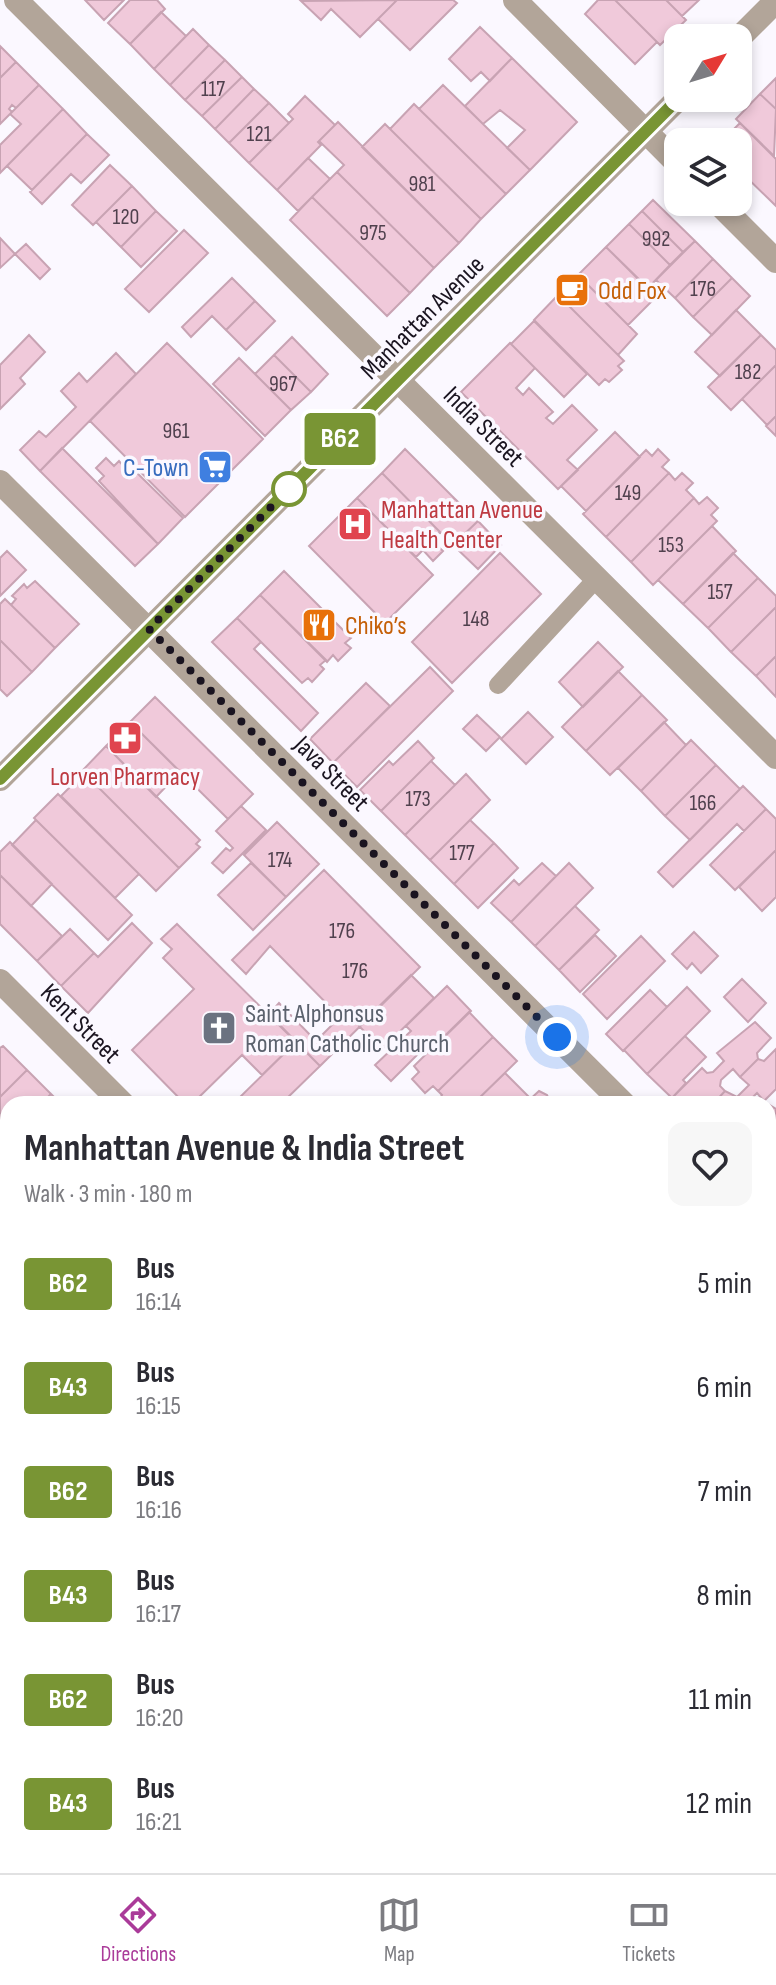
<!DOCTYPE html>
<meta charset="utf-8">
<style>
body{margin:0;font-family:"Sofia Sans Condensed",sans-serif;background:#f7f7f7;color:#2b2b33;height:100vh;display:flex;flex-direction:column;font-size:30px;white-space:nowrap}
*{box-sizing:border-box;margin:0}
p{font-size:26px;color:#7c7c81}
.icon{flex:none;width:44px;height:44px;fill:none;stroke:currentColor;stroke-width:2;stroke-linecap:round;stroke-linejoin:round}
.map{position:relative;flex:1;overflow:hidden}
.details{position:absolute;left:0px;top:1096px;width:776px;height:778px;display:flex;flex-direction:column;background:#fff;border-radius:24px 24px 0 0;box-shadow:0 4px 12px #0003}
.details>*{flex:none}
.badge{padding:0 16px;border-radius:6px;font-size:28px;line-height:52px}
.needle{width:52px;rotate:52deg}
.controls{position:absolute;left:664px;top:24px;display:grid;gap:16px}
.controls a{display:grid;place-items:center;width:88px;height:88px;border-radius:16px;background:#fff;box-shadow:0 4px 12px #0003;font-size:40px}
.you{position:absolute;width:40px;height:40px;margin:-20px;border:6px solid #fff;border-radius:50%;background:#1a73e8;box-shadow:0 0 0 12px #1a73e833}
.map>.badge{position:absolute;translate:-50% -50%;box-shadow:0 0 0 4px #fff}
.round{display:grid;place-items:center;flex:none;width:84px;height:84px;border-radius:16px;background:#f7f7f7}
.headline{display:flex;align-items:center;justify-content:space-between;height:136px;padding:0 24px}
h1{font-size:38px;font-weight:700;line-height:60px}
ul{padding:0;list-style:none}
li{display:flex;align-items:center;gap:24px;height:104px;padding:0 24px}
li div{flex:1}
li b{display:block;font-size:30px}
li em{font-style:normal}
li .badge{min-width:88px;font-weight:700;text-align:center}
.tab-bar{display:flex;justify-content:space-around;align-items:center;height:112px;border-top:2px solid #e1e1e2;background:#fff;font-size:22px;color:#7c7c81}
.tab-bar a{display:grid;justify-items:center;gap:4px}
.tab-bar .on{color:#aa3b99}
.map>svg:first-child{display:block}
.building{fill:#f0c9da;stroke:#c8a3b3;stroke-width:2}
.lines{fill:none;stroke-linecap:round;stroke-linejoin:round}
.service{stroke:#b2a599;stroke-width:18}
.minor{stroke:#b2a599;stroke-width:24}
.tertiary{stroke:#b2a599;stroke-width:24}
.secondary{stroke:#8f7c6b;stroke-width:24}
.primary{stroke:#765f4b;stroke-width:24}
.line-casing{stroke:#fff;stroke-width:18}
.line{stroke:#799534;stroke-width:12}
.walk{stroke:#1a1420;stroke-width:8;stroke-dasharray:0 14.4}
.stop-dot{fill:#fff;stroke:#799534;stroke-width:4}
.labels{text-anchor:middle;stroke-width:7;stroke-linejoin:round;paint-order:stroke}
.number-label{font-size:22px;fill:#50414e}
.food-label{font-size:26px;fill:#c56008;stroke:#fbf8ff;text-anchor:start}
.street-label{font-size:26px;fill:#1a1420;stroke:#fbf8ff}
.shop-label{font-size:26px;fill:#366cbe;stroke:#fbf8ff;text-anchor:end}
.health-label{font-size:26px;fill:#be3a42;stroke:#fbf8ff;text-anchor:start}
.worship-label{font-size:26px;fill:#5b616d;stroke:#fbf8ff;text-anchor:start}
</style>
<div class="map">
<svg width="776" height="1873" viewBox="0 0 776 1873">
<rect width="100%" height="100%" fill="#fbf8ff"/>
<path class="building" d="M85,0H124L104,20Z
M130,0H157L165,9L130,44L108,23Z
M397,0L360,37L331,9L321,20L301,1Z
M397,0H453L457,3L410,50L378,19Z
M598,0H615L657,42L635,64L585,14Z
M615,0H666L686,20L660,45Z
M666,0H699L682,16Z
M161,12L186,36L154,69L130,44Z
M480,27L512,58L490,81L481,72L471,81L449,59Z
M193,29L209,45L170,85L154,69Z
M209,45L225,60L185,100L170,85Z
M0,46L16,62L0,78Z
M512,58L577,122L530,170L507,148L525,130L500,110L483,124L465,106Z
M225,60L242,77L202,116L185,100Z
M16,62L39,85L16,108L12,105L9,109L12,112L0,124V78Z
M242,77L254,89L215,129L202,116Z
M776,78V109L760,94Z
M39,85L63,109L0,173V145L21,124L10,114Z
M443,85L530,170L506,194L419,109Z
M254,89L269,103L229,143L215,129Z
M760,94L776,109L774,156L736,119Z
M305,96L335,125L318,142L321,145L277,190L249,163L293,119L288,114Z
M269,103L289,123L249,163L229,143Z
M414,104L506,194L481,219L390,129Z
M63,109L87,134L32,190L7,166Z
M338,122L459,243L434,268L337,172L344,165L319,141Z
M740,123L776,159V206L738,169V142H712L723,131L728,135Z
M385,124L481,219L459,243L362,147Z
M87,134L109,155L81,183L71,174L42,204L30,192Z
M308,158L330,179L298,211L277,190Z
M110,165L132,186L93,225L72,205Z
M337,172L434,268L410,293L312,197Z
M132,186L156,211L121,247L96,222Z
M312,197L410,293L387,316L290,220Z
M653,200L695,241L683,252L642,211Z
M156,211L177,231L141,267L121,247Z
M642,211L683,252L670,265L629,224Z
M629,224L670,265L648,288L606,247Z
M184,230L208,253L149,312L125,289Z
M0,238L15,254L0,268Z
M695,241L713,259L675,298L656,280Z
M26,244L50,269L40,279L15,254Z
M606,247L656,297L628,325L578,275Z
M713,259L732,278L693,317L675,298Z
M578,275L637,334L618,355L558,295Z
M232,278L255,301L226,330L212,316L191,337L182,327Z
M732,278L750,296L712,335L693,317Z
M558,295L624,361L618,366L622,370L609,382L605,379L599,385L534,320Z
M255,301L275,321L246,350L226,330Z
M736,310L761,335L720,376L695,352Z
M534,321L587,374L564,397L511,344Z
M29,335L45,352L20,378L25,384L0,409V365Z
M761,335L776,350V365L731,410L708,387Z
M292,337L328,374L311,392L274,355Z
M167,343L263,439L185,517L90,421Z
M510,343L535,368L516,388L523,395L529,388L553,412L546,418L553,424L572,405L597,430L567,460L578,470L558,489L461,392Z
M116,353L136,374L40,471L20,450L39,431L46,437L76,407L61,391L79,373L87,382Z
M274,355L311,392L291,410L255,374Z
M239,358L291,410L265,436L213,384Z
M776,365V416L767,425L742,399Z
M776,416V436L766,426Z
M615,432L640,457L586,511L561,486Z
M62,448L158,544L135,566L40,471Z
M405,449L454,498L430,522L382,473Z
M658,449L669,460L662,467L669,473L606,537L583,514L646,450L652,456Z
M106,458L114,466L119,461L131,475L135,471L183,518L158,544L99,481L104,476L96,468Z
M382,473L440,532L432,541L443,551L433,561L423,550L416,557L357,498Z
M669,473L675,480L682,473L693,483L686,490L694,498L631,562L606,537Z
M707,497L718,508L711,515L717,521L653,585L631,562L694,498L699,504Z
M357,498L433,575L385,623L309,546Z
M454,498L478,521L453,545L430,522Z
M478,521L501,545L478,569L453,545Z
M712,526L736,551L683,604L658,580Z
M7,551L26,570L0,596V558Z
M500,553L541,594L452,683L412,642Z
M733,553L758,578L708,628L683,604Z
M284,571L351,638L345,643L351,648L338,661L333,655L327,662L260,595Z
M758,578L776,596V607L731,652L708,628Z
M35,581L79,624L55,648L11,605L16,599L12,596L24,584L27,588Z
M260,595L326,660L320,665L324,669L312,682L308,678L302,683L237,618Z
M5,599L55,648L32,672L0,640V604Z
M776,607V656L756,676L731,652Z
M237,618L261,642L254,649L318,713L301,731L212,642Z
M0,640L32,672L7,696L0,689Z
M598,642L623,667L583,707L559,682Z
M776,656V697L756,676Z
M430,667L453,691L357,787L333,763Z
M618,671L642,695L586,751L562,727Z
M366,683L390,706L333,763L310,739Z
M642,695L667,720L610,775L586,751Z
M155,697L253,794L228,819L130,722Z
M528,712L553,737L526,764L501,739Z
M477,715L500,737L486,751L463,729Z
M130,722L180,772L156,797L106,746Z
M664,722L686,745L641,791L618,768Z
M691,740L716,765L665,816L641,791Z
M418,741L434,758L381,811L360,790L389,761L393,765Z
M106,746L200,840L196,844L200,847L179,868L82,771Z
M431,761L455,785L405,835L381,811Z
M716,765L740,789L690,840L665,816Z
M84,773L179,868L156,891L61,796Z
M466,774L490,800L430,860L405,835Z
M743,786L766,809L744,831L737,824L673,887L658,872Z
M58,794L139,874L115,898L34,818Z
M241,806L266,830L223,873L212,863L226,848L230,851L233,848L216,831Z
M766,809L776,819V850L735,890L710,865Z
M36,820L132,915L108,940L12,845Z
M470,820L494,843L454,884L430,860Z
M277,822L319,864L286,897L244,855Z
M10,842L52,884L31,906L0,875V852Z
M494,843L518,868L478,908L454,884Z
M776,850V897L762,911L739,887Z
M251,863L286,897L253,930L218,895Z
M542,863L556,876L511,922L491,903L514,880L519,885Z
M569,863L593,888L535,946L511,922Z
M324,870L420,967L320,1066L269,1014L279,1003L316,1041L340,1017L270,946L246,974L232,960Z
M0,875L62,936L37,961L0,924Z
M575,906L599,930L559,970L535,946Z
M132,923L152,943L88,1013L61,986L94,953L98,957Z
M177,924L296,1042L262,1075L242,1055L192,1104H185L132,1050L194,989L163,958L172,949L161,939Z
M70,929L94,953L61,986L37,961Z
M694,932L718,956L701,973L692,963L687,969L672,954Z
M595,935L616,956L580,992L559,970Z
M641,936L665,961L607,1019L583,994Z
M411,975L434,998L382,1049L359,1026Z
M742,979L766,1003L748,1022L724,997Z
M447,986L471,1011L430,1051L426,1046L391,1081L375,1065L411,1031L406,1026Z
M687,987L710,1011L647,1074L624,1050Z
M650,990L667,1007L623,1051L606,1034Z
M469,1012L493,1037L438,1091L433,1086L425,1093L412,1079L419,1072L414,1066Z
M755,1022L771,1038L757,1053L758,1059L740,1077L733,1069L721,1080L720,1086L725,1091L713,1104H678L672,1098L702,1068L707,1073L713,1072L724,1061L717,1053Z
M685,1036L706,1057L683,1080L686,1083L672,1098L647,1074Z
M493,1037L517,1061L473,1104H436L442,1095L438,1091Z
M296,1042L320,1066L281,1104H239L236,1101Z
M3,1046L27,1070L0,1097V1048Z
M776,1049V1089L764,1101L757,1093L746,1104H713L725,1091L737,1097L749,1085L740,1077L758,1059L764,1061Z
M27,1070L51,1094L41,1104H8V1137L0,1145V1097Z
M505,1073L528,1096L520,1104H473Z
M539,1091L547,1095L551,1104H525Z
M51,1094L61,1104H41Z
M768,1104L776,1109V1138L768,1145Z
M776,1138V1180L769,1187L768,1145Z
M8,1147V1175L0,1183V1155Z
M5,1333L8,1336V1379L0,1387V1338Z
M8,1379V1425L3,1430L0,1426V1387Z
M0,1543L8,1552V1570L0,1578Z
M8,1570V1619L0,1627V1578Z
M8,1619V1659L0,1667V1627Z
M776,1686V1702L768,1694Z
M0,1706L8,1710V1722L0,1737Z
M18,1866H56L52,1873H30Z
M516,1866H636L628,1873H509Z"/>
<g class="lines">
<path class="service" d="M498,685L597,578"/>
<path class="minor" d="M16,0L776,757
M515,0L678,164
M717,202L776,261
M0,482L624,1104
M0,981L123,1104
M768,1249L776,1257
M768,1745L776,1753
M0,1818L8,1803"/>
<path class="tertiary" d="M738,39L776,1
M0,779L679,98"/>
<path class="secondary" d="M0,1480L8,1488"/>
<path class="primary" d="M768,1366L776,1358
M768,1442L776,1433
M387,1866L394,1873
M363,1873L366,1866
M422,1873L426,1866"/>
</g>
<g class="lines">
<g class="line-casing">
<path id="line" d="M0,779L679,98"/>
</g>
<use href="#line" class="line"/>
<path class="walk" d="M289,489L295,483L149,629L557,1037"/>
</g>
<defs>
<g id="cafe-square" transform="scale(1.8)"><rect x="-9" y="-9" width="18" height="18" rx="4" fill="#e8710a" stroke="#fbf8ff"/><path d="M-5.5-4.5H6V0H3Q3 3.5 0 3.5H-2.5Q-5.5 3.5-5.5 0ZM3-3.2v2h1.7v-2ZM-6 4.5H4V6H-6Z" fill="#fff"/></g>
<g id="supermarket-square" transform="scale(1.8)"><rect x="-9" y="-9" width="18" height="18" rx="4" fill="#3f7fe0" stroke="#fbf8ff"/><path d="M-6-5.5h2.5l.6 2H6L4.5 2H-2.5L-4.4-4H-6ZM-1.5 3.2a1.3 1.3 0 1 0 .1 0ZM3 3.2a1.3 1.3 0 1 0 .1 0Z" fill="#fff"/></g>
<g id="hospital-square" transform="scale(1.8)"><rect x="-9" y="-9" width="18" height="18" rx="4" fill="#e0444e" stroke="#fbf8ff"/><path d="M-5-5h3v3.5h4V-5h3V5h-3V1.5h-4V5h-3Z" fill="#fff"/></g>
<g id="restaurant-square" transform="scale(1.8)"><rect x="-9" y="-9" width="18" height="18" rx="4" fill="#e8710a" stroke="#fbf8ff"/><path d="M-5-6h1v4h1v-4h1v4h1v-4h1v5L-1.5 .5V6h-2V.5L-5-1ZM5-6V6H3V1.5H1.5Q1.5-4 5-6Z" fill="#fff"/></g>
<g id="pharmacy-square" transform="scale(1.8)"><rect x="-9" y="-9" width="18" height="18" rx="4" fill="#e0444e" stroke="#fbf8ff"/><path d="M-2-6h4v4h4v4h-4v4h-4v-4h-4v-4h4Z" fill="#fff"/></g>
<g id="church-square" transform="scale(1.8)"><rect x="-9" y="-9" width="18" height="18" rx="4" fill="#6b7280" stroke="#fbf8ff"/><path d="M-1.2-6h2.4v3.5h3.3v2.4h-3.3V6h-2.4V-.1h-3.3v-2.4h3.3Z" fill="#fff"/></g>
</defs>
<g fill-rule="evenodd">
<use href="#cafe-square" x="572" y="290"/>
<use href="#supermarket-square" x="215" y="467"/>
<use href="#hospital-square" x="355" y="524"/>
<use href="#restaurant-square" x="319" y="625"/>
<use href="#pharmacy-square" x="125" y="738"/>
<use href="#church-square" x="219" y="1028"/>
</g>
<circle class="stop-dot" cx="289" cy="489" r="16"/>
<g class="labels">
<g class="number-label">
<text x="213" y="96">117</text>
<text x="259" y="141">121</text>
<text x="422" y="191">981</text>
<text x="126" y="224">120</text>
<text x="373" y="240">975</text>
<text x="656" y="246">992</text>
<text x="703" y="296">176</text>
<text x="748" y="379">182</text>
<text x="283" y="391">967</text>
<text x="176" y="438">961</text>
<text x="628" y="500">149</text>
<text x="671" y="552">153</text>
<text x="720" y="599">157</text>
<text x="476" y="626">148</text>
<text x="418" y="806">173</text>
<text x="703" y="810">166</text>
<text x="462" y="860">177</text>
<text x="280" y="867">174</text>
<text x="342" y="938">176</text>
<text x="355" y="978">176</text>
</g>
<g class="food-label">
<text x="598" y="299">Odd Fox</text>
<text x="345" y="634">Chiko’s</text>
</g>
<g class="street-label">
<text transform="translate(422 317) rotate(-45)" y="9">Manhattan Avenue</text>
<text transform="translate(484 426) rotate(45)" y="9">India Street</text>
<text transform="translate(332 773) rotate(45)" y="9">Java Street</text>
<text transform="translate(81 1023) rotate(45)" y="9">Kent Street</text>
</g>
<g class="shop-label">
<text x="189" y="476">C-Town</text>
</g>
<g class="health-label">
<text x="381" y="518">Manhattan Avenue<tspan x="381" dy="30">Health Center</tspan></text>
<text x="125" y="785" text-anchor="middle">Lorven Pharmacy</text>
</g>
<g class="worship-label">
<text x="245" y="1022">Saint Alphonsus<tspan x="245" dy="30">Roman Catholic Church</tspan></text>
</g>
</g>
</svg>
<div class="controls">
<a><svg class="needle" viewBox="-14 -14 28 28"><path d="M0-13l5 13h-10z" fill="#e53935"/><path d="M0 13l5-13h-10z" fill="#7c7c81"/></svg></a>
<a><svg class="icon" aria-label="layers" viewBox="0 0 24 24"><path d="M12 4l9 5-9 5-9-5zM3 14l9 5 9-5"/></svg></a>
</div>
<div class="you" style="left:557px;top:1037px"></div>
<b class="badge" style="left:340px;top:439px;background:#799534;color:#fff">B62</b>
<section class="details">
<div class="headline"><div><h1>Manhattan Avenue &amp; India Street</h1><p>Walk · 3 min · 180 m</p></div><a class="round"><svg class="icon" aria-label="heart" viewBox="0 0 24 24"><path d="M12 20l-8-8c-3-5 5-10 8-4 3-6 11-1 8 4z"/></svg></a></div>
<ul>
<li><span class="badge" style="background:#799534;color:#fff">B62</span><div><b>Bus</b><p>16:14</p></div><em>5 min</em></li>
<li><span class="badge" style="background:#799534;color:#fff">B43</span><div><b>Bus</b><p>16:15</p></div><em>6 min</em></li>
<li><span class="badge" style="background:#799534;color:#fff">B62</span><div><b>Bus</b><p>16:16</p></div><em>7 min</em></li>
<li><span class="badge" style="background:#799534;color:#fff">B43</span><div><b>Bus</b><p>16:17</p></div><em>8 min</em></li>
<li><span class="badge" style="background:#799534;color:#fff">B62</span><div><b>Bus</b><p>16:20</p></div><em>11 min</em></li>
<li><span class="badge" style="background:#799534;color:#fff">B43</span><div><b>Bus</b><p>16:21</p></div><em>12 min</em></li>
</ul>
</section>
</div>
<nav class="tab-bar">
<a class="on"><svg class="icon" aria-label="directions" viewBox="0 0 24 24"><path d="M12 3l9 9-9 9-9-9zM9 14v-3h6M13 9l2 2-2 2"/></svg>Directions</a>
<a><svg class="icon" aria-label="map" viewBox="0 0 24 24"><path d="M3 6l6-2 6 2 6-2v14l-6 2-6-2-6 2zM9 4v14M15 6v14"/></svg>Map</a>
<a><svg class="icon" aria-label="tickets" viewBox="0 0 24 24"><path d="M3 7h18v10H3zM15 7v10"/></svg>Tickets</a>
</nav>
